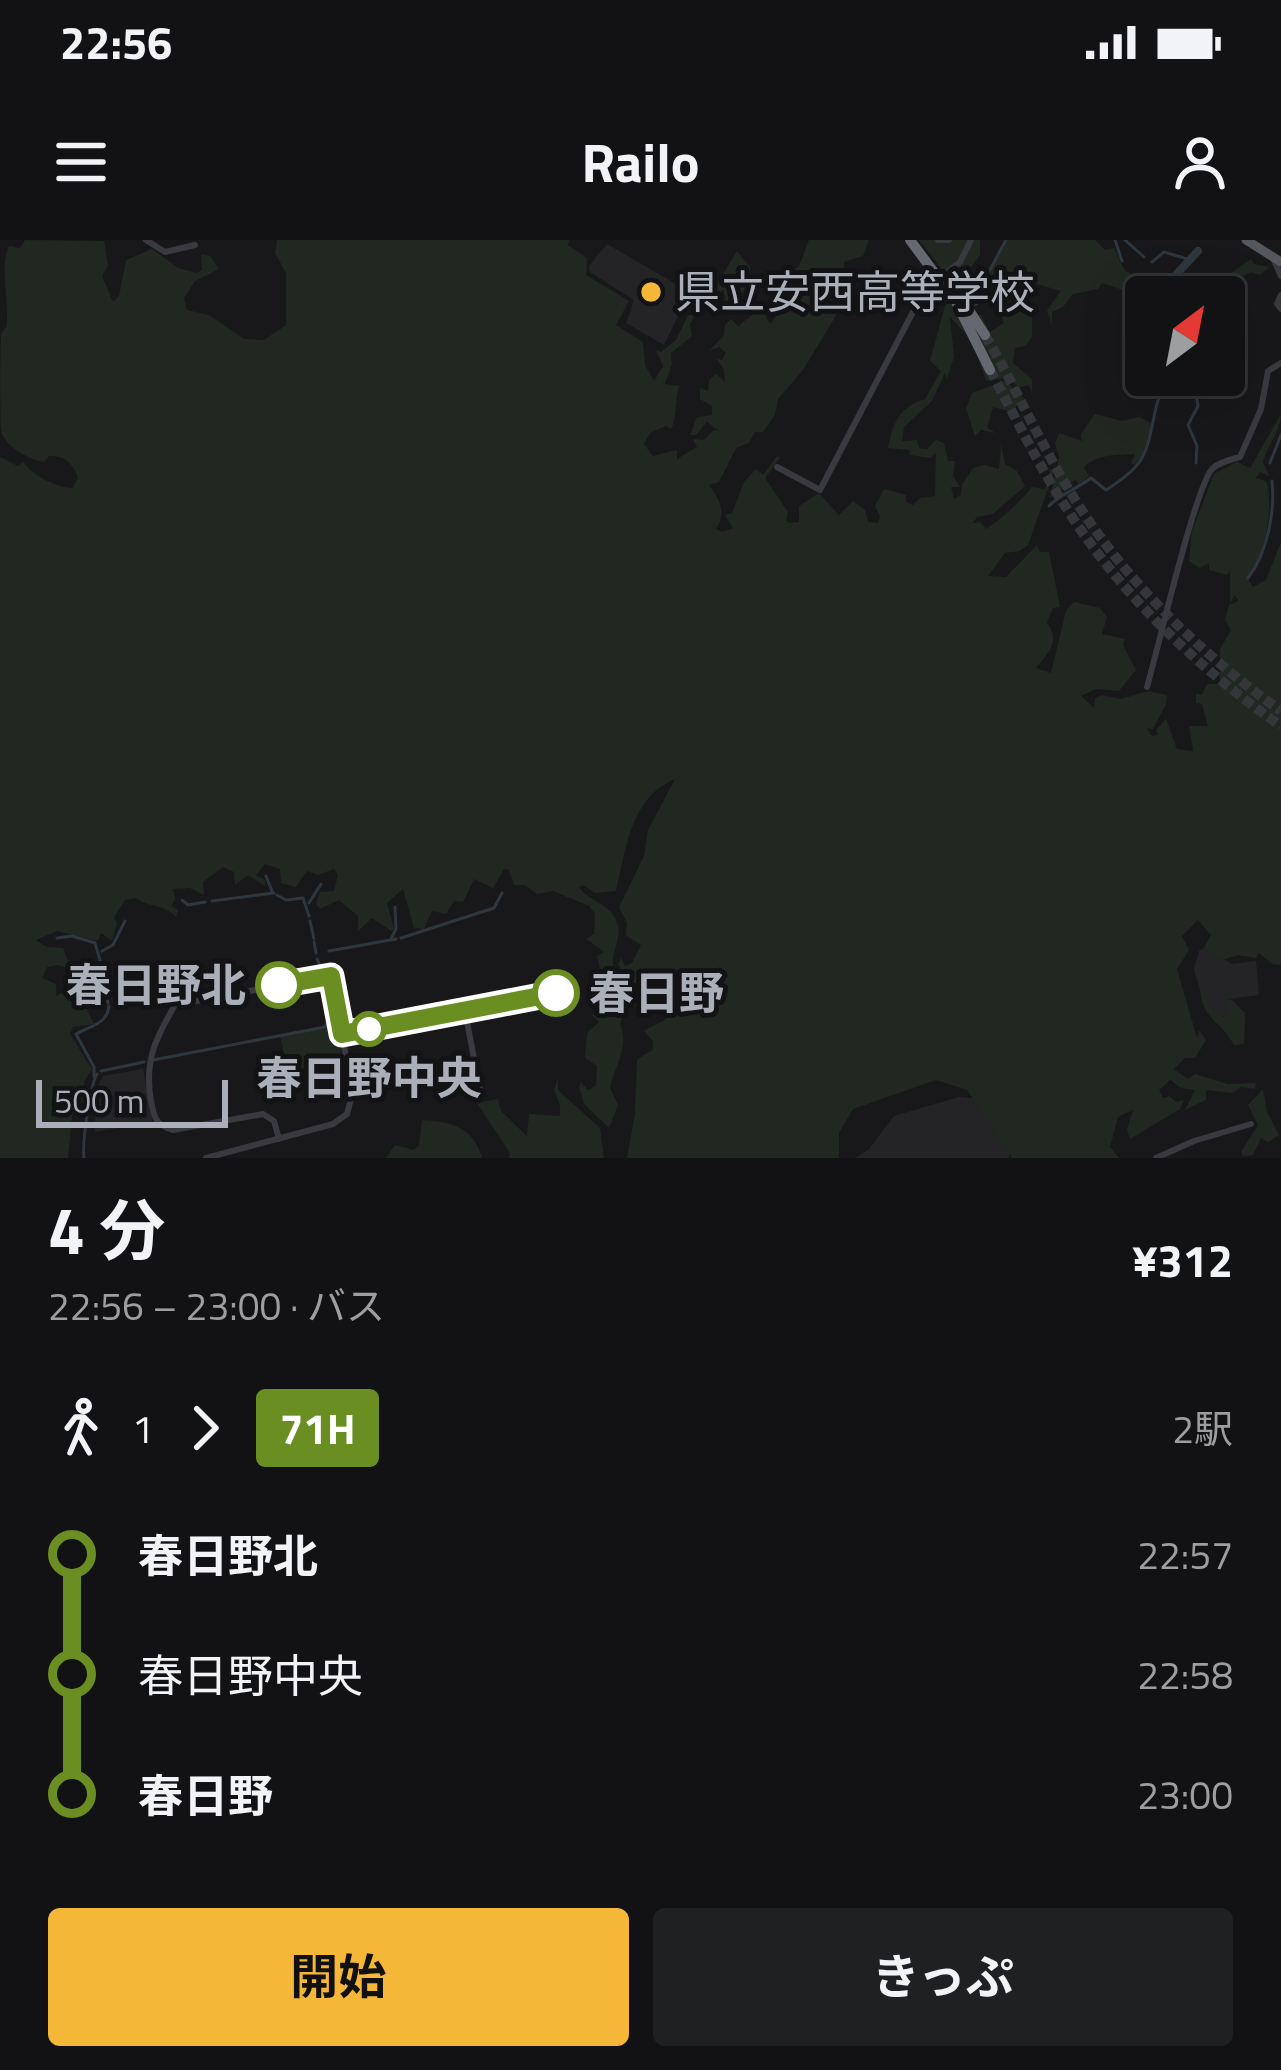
<!DOCTYPE html>
<html lang="ja">
<meta charset="utf-8">
<style>
body{margin:0;font-family:"Titillium Web","Noto Sans JP",sans-serif;background:#1f2022;color:#f1f3f6;height:100vh;display:flex;flex-direction:column;font-size:45px;white-space:nowrap}
*{box-sizing:border-box;margin:0}
p{font-size:39px;color:#9c9ea0}
.icon{flex:none;width:66px;height:66px;fill:none;stroke:currentColor;stroke-width:2;stroke-linecap:round;stroke-linejoin:round}
.map{position:relative;height:918px;overflow:hidden}
.drawer{display:flex;flex-direction:column;background:#121214;flex:1}
.drawer>*{flex:none}
.badge{padding:0 24px;border-radius:9px;font-size:42px;line-height:78px}
.needle{width:78px;rotate:32deg}
.controls{position:absolute;left:1125px;top:36px;display:grid;gap:24px}
.controls a{display:grid;place-items:center;width:120px;height:120px;border-radius:12px;background:#121214;box-shadow:0 12px 48px #0002,0 0 0 3px #313234;font-size:60px}
.scale{position:absolute;left:36px;bottom:30px;width:192px;box-sizing:border-box;padding-left:12px;border:6px solid #aaafba;border-top:0;font-size:33px;line-height:42px;white-space:nowrap;color:#aaafba;-webkit-text-stroke:9px #131315;paint-order:stroke}
.map>.badge{position:absolute;translate:-50% -50%;box-shadow:0 0 0 6px #fff}
.legs{display:flex;align-items:center;gap:18px;height:132px;padding:0 48px;font-size:39px}
.legs p{margin-inline-start:auto}
.overview{display:flex;align-items:center;justify-content:space-between;height:204px;padding:0 48px}
h1{font-size:66px;font-weight:700;line-height:90px}
.cta{display:flex;gap:24px;margin-top:auto;padding:24px 48px}
.cta a{flex:1;height:138px;border-radius:12px;background:#f4b737;color:#111;font-size:48px;font-weight:700;line-height:138px;text-align:center}
.cta a+a{background:#1f2022;color:#f1f3f6}
ul{padding:0 48px;list-style:none}
li{display:flex;align-items:center;gap:42px;height:120px;font-size:45px}
li i{display:grid;place-items:center;width:18px;height:100%;margin:0 15px;background:currentColor}
li i::after{content:'';width:30px;height:30px;margin:-15px;border:9px solid;border-radius:50%;background:#121214}
li p{margin-inline-start:auto}
li:first-child i{background:linear-gradient(#0000 50%,currentColor 0)}
li:last-child i{background:linear-gradient(currentColor 50%,#0000 0)}
.status{display:flex;justify-content:space-between;align-items:center;height:84px;padding:0 60px;background:#121214;direction:ltr}
.status svg{height:33px;fill:currentColor}
header{display:flex;justify-content:space-between;align-items:center;height:156px;padding:0 48px;background:#121214;font-size:54px;font-weight:700}
.map>svg:first-child{display:block}
.built{fill:#242427}
.green{fill:#202821}
.lines{fill:none;stroke-linecap:round;stroke-linejoin:round}
.stream{stroke:#2e373e;stroke-width:3}
.river{stroke:#2e373e;stroke-width:8}
.motorway-tunnel{stroke:#35363a;stroke-width:10;stroke-dasharray:10 5;stroke-linecap:butt}
.tertiary{stroke:#393a3f;stroke-width:6}
.primary{stroke:#55575e;stroke-width:9}
.motorway{stroke:#656870;stroke-width:10}
.tertiary-bridge{stroke:#393a3f;stroke-width:6}
.line-1-casing{stroke:#fff;stroke-width:27}
.line-1{stroke:#6b8e23;stroke-width:18}
.poi-dot{fill:#f4b737;stroke:#131315;stroke-width:4.5}
.stop-1-dot{fill:#fff;stroke:#6b8e23;stroke-width:6}
.labels{text-anchor:middle;stroke-width:10;stroke-linejoin:round;paint-order:stroke}
.poi-label{font-size:45px;fill:#aaafba;stroke:#131315;text-anchor:start}
.stop-label{font-size:45px;font-weight:bold;fill:#aaafba;stroke:#131315;text-anchor:end}
</style>
<div class="status"><b>22:56</b><svg viewBox="0 0 49 12"><path d="M0 12V9h3v3zM5 12V6h3v6zM10 12V3h3v9zM15 12V0h3v12zM26 1h20v11H26zM47 4h2v5h-2z"/></svg></div>
<header><svg class="icon" aria-label="menu" viewBox="0 0 24 24"><path d="M4 6h16M4 12h16M4 18h16"/></svg>Railo<svg class="icon" aria-label="person" viewBox="0 0 24 24"><circle cx="12" cy="8" r="4"/><path d="M4 21q1-7 8-7t8 7"/></svg></header>
<div class="map">
<svg width="1281" height="918" viewBox="0 0 1281 918">
<rect width="100%" height="100%" fill="#18181a"/>
<path class="built" d="M607,4L676,44L686,60L664,105L626,83L634,60L590,32L589,26Z
M1204,708L1232,724L1256,721L1259,755L1228,759V779L1212,772L1203,762L1194,729L1199,711Z
M143,829L153,882L95,892L96,849L103,836Z
M959,857L1014,862L1009,918H855L869,909L894,876Z"/>
<path class="green" d="M25,0L104,1L108,26L102,36L113,62L119,56L126,20L152,9L178,28L197,33L202,30L201,14L210,16L219,29L195,41L184,58L187,70L209,75L244,99L264,100L286,85V33L275,13L277,0H570L568,5L587,18L586,35L629,61L616,85L643,102L645,125L654,141L663,126L656,110L661,112L676,100L688,75H695L690,84L692,96L671,113L672,124L665,144L679,146C675,160 677,179 671,189L666,186L650,193L644,204L653,216L677,210V219L697,207L693,199L704,200L714,190L719,191L707,182L696,195H690L697,177L712,175V166L700,159V148L708,151L709,140L716,134L725,142L724,130L717,119L722,120L726,113L719,107L709,111L724,95L725,85L731,79L738,86L757,71L765,75L770,84L785,65L783,62L793,51L779,42L799,26L809,0H869L863,16L844,22V32L835,39L837,74L803,130L778,159L775,175L763,192H755L749,203L736,208L719,242L709,245C718,258 728,271 716,289L722,292L733,288L725,275L732,273L744,242L756,229L763,235L777,216L780,218L765,238L788,272L786,280L789,283L799,282V266L819,253L839,275L853,261L865,270L868,282L878,283L880,276L875,266L884,249L906,255V262L913,265L920,258L935,256L936,213L930,218L910,215L909,210L888,208C893,181 900,167 925,159L941,131L930,121L946,62L935,44L939,41L967,95L950,77L954,117L947,139L945,133L932,161L904,187L902,201L917,200L919,208L927,209L936,200L944,203L948,221H955L953,236L960,247H951L954,259L961,255L962,244L973,228L984,225L999,229L1001,204L1005,224L1017,231L1025,246L993,274L977,277L973,283L980,282L986,289C996,284 1023,259 1032,247L1045,249L1051,238L1049,229L1054,232L1028,305L1019,311L1005,313L988,336L1006,337L1037,305L1040,312H1049L1060,367L1053,368L1047,382C1060,402 1050,411 1036,428L1051,433L1066,370L1074,362L1100,368L1107,377L1102,394L1125,399L1123,405L1136,430L1119,451L1096,449L1081,456L1094,468L1095,458L1102,455L1121,459L1148,451L1167,455L1166,464L1153,489L1146,488L1152,496L1158,495L1156,490L1166,479L1177,509L1193,511L1189,486H1208L1202,464L1196,463V454L1202,455L1207,444H1220V409L1231,390L1225,380L1229,365L1239,361L1235,355L1230,364V331L1227,335L1209,330V323L1200,328L1189,321L1192,291L1214,234L1237,222L1250,228L1281,174C1281,190 1267,206 1263,222L1269,236L1260,232L1256,238L1266,241C1274,260 1266,324 1247,338L1253,347L1266,340L1281,302V725L1272,724L1259,713L1256,718L1238,715L1222,720L1204,708L1211,695L1198,680L1182,696L1189,710L1177,729L1197,798L1199,790L1206,800L1195,818H1185L1174,829L1188,839L1195,834L1228,844L1256,843L1255,849L1241,847L1233,853L1206,850V860L1185,870L1195,850L1181,848L1170,840L1159,850L1163,858L1169,856L1176,862L1184,860L1180,869L1130,899L1127,890L1133,870L1118,877L1110,907L1119,918H1012L967,850L936,840L853,869L839,893V918H627L635,874L637,819L653,810V801L644,791L666,779L661,761L634,766V754L618,724L621,718L625,726L632,723L641,705L626,695L627,683L619,667L644,616L648,590L675,539C630,558 626,609 616,651L595,653L583,645L579,647C588,661 609,663 616,680C623,694 614,706 613,720C612,735 624,744 629,756L620,784C630,807 615,825 610,848L618,865L609,888L584,864L579,847L581,842L588,850L596,846L597,826L585,818L587,793L599,782L591,774L604,777L614,772L589,753L605,751L597,716L604,712L586,699L594,694L595,674L589,666L553,651L537,654L525,645H514L509,630L504,629L493,648L474,639L463,662L454,661L446,674L432,671L424,689L414,688L403,649L387,663L394,689L391,691L372,678L358,691V676L339,660L320,669L316,664L320,652L334,651L338,635L334,629L318,635L307,631L296,647L281,643L280,629L265,624L256,635L265,640V646L248,635L235,645L234,632L223,627L203,642L204,655L190,648L173,649L175,659L171,666L178,670L176,677C163,663 149,668 136,658L125,660L114,677L117,683L112,701L101,693L98,701L57,691L36,700L47,707L63,708L69,723L78,731L58,725L47,727L42,738L56,744V756L82,744L95,749L86,768L94,784L73,787L70,794L92,829L84,842V859L72,876L68,918H0V217L18,226L23,222C32,235 57,248 73,248L78,237C71,222 66,216 49,216L44,222C28,219 5,207 1,190C0,175 0,111 1,96C6,82 6,94 7,79C8,58 0,24 9,6L20,8Z
M919,0H980V15L968,31L972,68Z
M1007,0H1095L1105,10L1114,8L1125,31L1153,44L1151,49L1141,45L1129,52L1102,43L1098,49L1073,54L1063,67L1052,72V85L1047,70L1061,51L1033,43L1019,63V71L1032,77V97L1025,106L1015,108L1013,123L1032,139V153L1029,145L1021,147L1003,138L986,141L977,115L975,75H981L990,92L1004,83L999,71L984,61C986,32 997,24 1007,0Z
M737,11L751,28L743,53L732,55L726,62L723,49L717,57L714,49Z
M1251,19L1254,24L1270,27L1260,35L1251,32L1234,41L1229,94L1232,102L1239,100L1235,119L1224,114L1226,48L1222,46L1231,33Z
M1005,141L1024,158L1011,172L993,167L987,188L996,193L981,190L975,196L966,169L972,153Z
M1095,174L1122,181L1139,177L1153,184L1145,212L1134,225L1131,223L1135,214C1118,215 1096,214 1084,227L1089,236L1079,245L1075,240L1050,258L1059,217L1055,203L1059,193L1082,201L1081,194Z
M1200,745C1209,761 1207,773 1228,778L1226,761L1231,759L1245,773L1244,804L1234,805C1219,778 1200,779 1200,745Z
M335,774L347,846H337L334,834L290,842L280,796L326,788L331,782L330,775Z
M558,838V850L600,888L604,918H509L510,913L477,863L498,859L501,871L527,896L529,874L560,876V865L554,850Z
M1263,849L1267,872L1279,895L1268,902L1261,898L1253,915L1243,916L1241,912L1258,885L1248,865Z
M422,880C450,881 474,887 482,918H386L395,905L414,910L419,905Z"/>
<g class="lines">
<path class="stream" d="M1115,0L1122,21
M1125,0L1144,17
M1152,22L1164,12L1191,20
M974,65L984,59L985,39L1006,0
M1197,140H1204V135
M1194,143L1198,166L1188,185L1197,206L1196,223
M1270,223L1281,195
M1049,266C1058,255 1077,249 1091,238L1106,250C1146,225 1146,215 1155,172C1159,153 1162,157 1161,135
M1248,338C1268,312 1275,271 1272,241
M266,636L272,651
M277,655L286,660L303,658L309,676
M182,660L188,665L205,662
M212,661L274,653
M309,663L321,644
M310,681L314,699
M57,698L72,696L95,703L100,720
M401,698L494,668L502,653
M391,699L396,689L395,667
M314,702L316,713
M102,711L113,705L125,681
M329,711L396,699
M317,719L324,733
M101,727L106,750
M324,742L329,772
M106,753L108,763
M153,820L325,787L330,775
M101,831L144,822
M94,837V827L76,794C89,786 107,785 109,766
M84,918C82,903 90,845 97,834"/>
<path class="river" d="M1164,57L1172,39L1198,11"/>
<path class="motorway-tunnel" d="M985,95C1018,151 1044,212 1079,266C1130,346 1205,417 1281,471
M990,130C1015,176 1038,225 1067,269C1121,355 1198,428 1281,486"/>
<path class="tertiary" d="M146,0L165,12L195,5
M938,0H949
M1273,18L1281,36
M946,33L960,22L971,0
M1281,55L1277,64L1281,69
M777,227L820,250L926,47L937,39
M1147,447C1157,413 1196,243 1213,228C1220,222 1232,219 1240,217L1261,169L1268,131L1281,123
M465,771L480,850
M342,795L566,751
M206,918L333,884L347,874L353,851L330,736L175,765C155,799 144,822 151,861C154,877 156,886 173,890L263,874L274,881L279,899
M1156,918L1194,901L1251,884"/>
<path class="primary" d="M1246,0L1281,22"/>
<path class="motorway" d="M910,0L956,62L990,130
M956,50L985,95"/>
<path class="tertiary-bridge" d="M937,39L946,33"/>
</g>
<g class="lines">
<g class="line-1-casing">
<path id="line-1" d="M279,745L331,736L342,794L556,753"/>
</g>
<use href="#line-1" class="line-1"/>
</g>
<circle class="poi-dot" cx="651" cy="52" r="12"/>
<g class="stop-1-dot">
<circle cx="279" cy="745" r="21"/>
<circle cx="556" cy="753" r="21"/>
<circle cx="369" cy="789" r="15"/>
</g>
<g class="labels">
<g class="poi-label">
<text x="675" y="68">県立安西高等学校</text>
</g>
<g class="stop-label">
<text x="246" y="761">春日野北</text>
<text x="589" y="769" text-anchor="start">春日野</text>
<text x="369" y="854" text-anchor="middle">春日野中央</text>
</g>
</g>
</svg>
<div class="controls">
<a><svg class="needle" viewBox="-14 -14 28 28"><path d="M0-13l5 13h-10z" fill="#e53935"/><path d="M0 13l5-13h-10z" fill="#9c9ea0"/></svg></a>
</div>
<div class="scale">500 m</div>
</div>
<section class="drawer">
<div class="overview"><div><h1>4 分</h1><p>22:56 – 23:00 · バス</p></div><b>¥312</b></div>
<div class="legs"><svg class="icon" aria-label="walk" viewBox="0 0 24 24"><circle cx="13" cy="4" r="2"/><path d="M13 8l-2 6 4 7M11 14l-3 7M7 12l3-4h3l4 4"/></svg>1<svg class="icon" aria-label="forward" viewBox="0 0 24 24"><path d="M9 5l7 7-7 7"/></svg><b class="badge" style="background:#6b8e23;color:#fff">71H</b><p>2駅</p></div>
<ul>
<li><i style="color:#6b8e23"></i><b>春日野北</b><p>22:57</p></li>
<li><i style="color:#6b8e23"></i><span>春日野中央</span><p>22:58</p></li>
<li><i style="color:#6b8e23"></i><b>春日野</b><p>23:00</p></li>
</ul>
<div class="cta"><a>開始</a><a>きっぷ</a></div>
</section>
